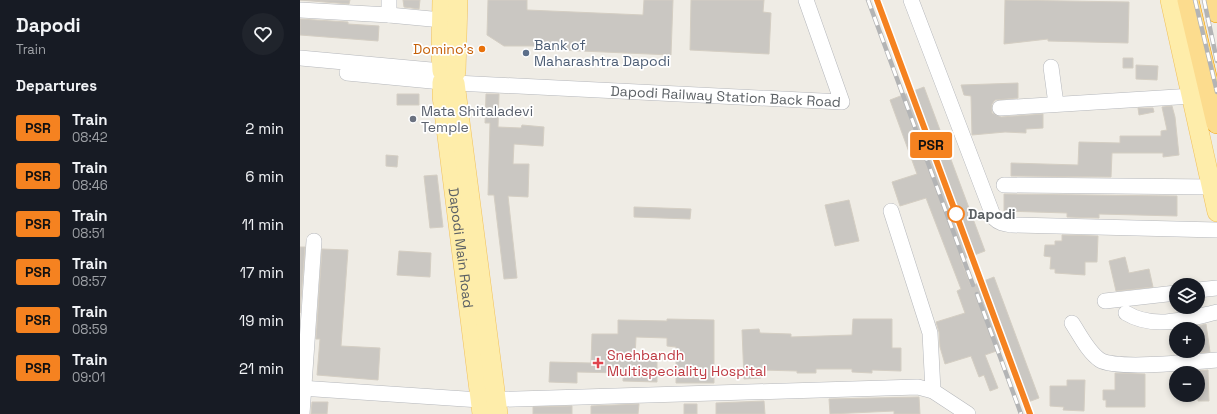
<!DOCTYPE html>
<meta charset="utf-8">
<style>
body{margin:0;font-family:"Space Grotesk",sans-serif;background:#20242c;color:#f1f3f6;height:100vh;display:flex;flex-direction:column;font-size:15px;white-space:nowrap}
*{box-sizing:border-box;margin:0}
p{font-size:13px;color:#9ea1a6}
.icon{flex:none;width:22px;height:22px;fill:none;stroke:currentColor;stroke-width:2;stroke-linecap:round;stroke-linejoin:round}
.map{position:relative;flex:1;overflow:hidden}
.sheet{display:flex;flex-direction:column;background:#171b24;width:300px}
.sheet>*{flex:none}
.badge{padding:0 8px;border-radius:3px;font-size:14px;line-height:26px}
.controls{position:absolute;left:869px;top:278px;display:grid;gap:8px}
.controls a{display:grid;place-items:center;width:36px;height:36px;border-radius:50%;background:#171b24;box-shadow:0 2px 6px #0003;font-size:20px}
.map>.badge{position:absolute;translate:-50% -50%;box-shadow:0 0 0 2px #fff}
h2{padding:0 16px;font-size:15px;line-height:36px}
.round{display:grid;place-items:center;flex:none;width:42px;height:42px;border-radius:21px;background:#20242c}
.headline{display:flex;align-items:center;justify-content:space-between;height:68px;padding:0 16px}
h1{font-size:19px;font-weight:700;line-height:30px}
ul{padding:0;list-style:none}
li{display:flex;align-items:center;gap:12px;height:48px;padding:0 16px}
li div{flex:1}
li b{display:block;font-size:15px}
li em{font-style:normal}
li .badge{min-width:44px;font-weight:700;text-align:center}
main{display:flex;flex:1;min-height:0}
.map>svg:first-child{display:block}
.building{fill:#cac7c2;stroke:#d4cec3}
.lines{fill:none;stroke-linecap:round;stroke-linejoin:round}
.minor-casing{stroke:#b5b7bb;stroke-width:16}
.major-casing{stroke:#f1c15c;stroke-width:20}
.highway-casing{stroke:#f29c01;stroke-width:22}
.minor{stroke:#fff;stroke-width:15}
.major{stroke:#feedaa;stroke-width:19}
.highway{stroke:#fcdc8e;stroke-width:21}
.rail-casing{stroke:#b3b4b5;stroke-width:4.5}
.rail{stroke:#fff;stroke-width:3;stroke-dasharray:9;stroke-linecap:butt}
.line-casing{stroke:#fff;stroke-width:9}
.line{stroke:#f58220;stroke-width:6}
.food-dot{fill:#e8710a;stroke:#fff;stroke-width:1.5}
.service-dot{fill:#5c6f8a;stroke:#fff;stroke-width:1.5}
.worship-dot{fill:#6b7280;stroke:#fff;stroke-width:1.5}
.stop-dot{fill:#fff;stroke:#f58220;stroke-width:2}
.health-dot{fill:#e0444e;stroke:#fff;stroke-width:1.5}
.labels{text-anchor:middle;stroke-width:3.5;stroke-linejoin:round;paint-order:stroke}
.service-label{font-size:14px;fill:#4e5e75;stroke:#fff;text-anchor:start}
.food-label{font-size:14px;fill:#c56008;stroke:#fff;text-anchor:end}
.street-label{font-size:14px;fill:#5c6165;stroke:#fff}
.worship-label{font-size:14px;fill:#5b616d;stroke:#fff;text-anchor:start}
.stop-label{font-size:14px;font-weight:bold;fill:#5c6165;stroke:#fff;text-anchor:start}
.health-label{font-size:14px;fill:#be3a42;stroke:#fff;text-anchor:start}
</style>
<main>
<section class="sheet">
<div class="headline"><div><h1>Dapodi</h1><p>Train</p></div><a class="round"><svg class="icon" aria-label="heart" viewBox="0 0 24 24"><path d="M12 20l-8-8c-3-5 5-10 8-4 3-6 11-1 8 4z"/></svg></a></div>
<h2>Departures</h2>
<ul>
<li><span class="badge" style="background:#f58220;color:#111">PSR</span><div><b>Train</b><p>08:42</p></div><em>2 min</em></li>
<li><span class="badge" style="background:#f58220;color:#111">PSR</span><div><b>Train</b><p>08:46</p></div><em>6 min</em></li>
<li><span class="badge" style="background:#f58220;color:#111">PSR</span><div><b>Train</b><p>08:51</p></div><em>11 min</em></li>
<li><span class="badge" style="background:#f58220;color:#111">PSR</span><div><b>Train</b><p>08:57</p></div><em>17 min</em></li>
<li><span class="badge" style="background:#f58220;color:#111">PSR</span><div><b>Train</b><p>08:59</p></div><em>19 min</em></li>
<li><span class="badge" style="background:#f58220;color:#111">PSR</span><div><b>Train</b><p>09:01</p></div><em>21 min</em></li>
</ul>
</section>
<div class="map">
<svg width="917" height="414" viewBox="0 0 917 414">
<rect width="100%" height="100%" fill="#efece5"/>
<path class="building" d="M0,0H50L49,4Z
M103,0H120L119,9L104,7Z
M188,0H227V10L343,15L344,0H373L371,55L237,49V46H204L187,35Z
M391,0H464L463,12L471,13L469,54L390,50Z
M705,0L829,2L828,43L748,41V39L704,44Z
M0,19L48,22V24L79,26L78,41L0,35Z
M823,58H833V68H823Z
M836,65L858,66L857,80L836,79Z
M718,83V98L695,100L692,104V113L701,117L743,114V128L726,129V133L705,132L672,135L671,96L664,95L661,85Z
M624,87L685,251L661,260L671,286L694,277L739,398L728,402L708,347L685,355L698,388L690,391L684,375L679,377L671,356L645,364L640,347L639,332L636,322L665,313L657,291L661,289L626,198L600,206L592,182L617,174L590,100Z
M97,94H119V105H97Z
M186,94H199L198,127L221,128L222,125L244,127L243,146L214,144L213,164H229L228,197L208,196L217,278L204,279L194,195H188L190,123H185Z
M872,106L875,117L879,155L863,157V153H812L811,177L711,176V163L778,165L779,142L820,143V136H861V131L867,130L862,107Z
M838,108H853L854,112L839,115Z
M86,155L98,156L97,167L86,166Z
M137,175L143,227L130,228L124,176Z
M704,194L877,196V216L799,214V218L767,217V213L704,211Z
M549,200L559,241L535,246L525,205Z
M334,207L391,209L390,219L334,217Z
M762,235L798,236L797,262H785V275L755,273V269H750L751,257L744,256L745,245H755V241H762Z
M0,247H5L0,313Z
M22,249L48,250L41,346L80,348L78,380L17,375L20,339H16Z
M99,251L131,253L130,277L97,275Z
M825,257L829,273L849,269L853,287L816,291L809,261Z
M367,319L414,320V383H376V347L367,346V338L336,337L335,358H357V382L323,381V373L277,372V383L249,382L250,362L291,363L292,334H318V320L367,321Z
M553,319H592V348H601V371L572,370V373L552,372V369H516V373H497V371L460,370L461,378L444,379L442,330L459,329L460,333L491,334V337L552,335Z
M906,324L910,352L887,354V351H898V326Z
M908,370L909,401H898V373H890V371Z
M815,373L845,374V407H806V400H803V390H815Z
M767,380H785L784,411L763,410L764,407L750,406V386H767Z
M619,397L620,414H594V411L530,414L529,399Z
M464,401L465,414H416V403Z
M12,402H28L27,414H11Z
M339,404L338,414H291V406Z
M384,404H397V414H384Z
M272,406V414H233V407Z"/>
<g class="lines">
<g class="minor-casing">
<g id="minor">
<path d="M611,0L694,218C700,224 705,224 712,225L917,230"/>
<path d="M0,10L89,15V0"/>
<path d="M89,15L142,20"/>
<path d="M0,58L142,71"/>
<path d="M751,67L756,104"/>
<path d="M47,73L142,82"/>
<path id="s1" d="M155,83L542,102L506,0"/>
<path d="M700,108L893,96"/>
<path d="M704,185L912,187"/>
<path d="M591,211L630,333L633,391"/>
<path d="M898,290L917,288"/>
<path d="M805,301L876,293"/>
<path d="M826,313C854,330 887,319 917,312"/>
<path d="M772,323C780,335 788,352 800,360C817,370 894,362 917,360"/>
<path d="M0,388L180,400L618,387L633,391L668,414"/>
<path d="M2,414L14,241"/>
</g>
</g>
<g class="major-casing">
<g id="major">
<path d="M870,0L917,212"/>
<path d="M142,71L141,52L142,0"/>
<path d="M156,72L158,0"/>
<path id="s2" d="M142,82V96L182,414"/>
<path d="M155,83L198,414"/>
</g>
</g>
<g class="highway-casing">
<path id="highway" d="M888,0L917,123
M914,0L917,12"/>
</g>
<use href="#minor" class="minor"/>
<use href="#major" class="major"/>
<use href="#highway" class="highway"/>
<g class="rail-casing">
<path id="rail" d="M568,0L673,285
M577,0L682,282
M895,0L917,92
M904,0L917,61
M685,291L730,414
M677,294L721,414"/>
</g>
<use href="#rail" class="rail"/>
</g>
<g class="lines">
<g class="line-casing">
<path id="line" d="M577,0L730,414"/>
</g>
<use href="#line" class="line"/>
</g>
<circle class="food-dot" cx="182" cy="49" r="4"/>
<circle class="service-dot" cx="226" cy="53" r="4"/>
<circle class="worship-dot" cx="113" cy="119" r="4"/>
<circle class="stop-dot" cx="656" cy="214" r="8"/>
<path class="health-dot" d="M296 357h4v4h4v4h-4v4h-4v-4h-4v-4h4z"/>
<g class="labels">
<g class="service-label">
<text x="234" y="50">Bank of<tspan x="234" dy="16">Maharashtra Dapodi</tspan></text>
</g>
<g class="food-label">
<text x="174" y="54">Domino's</text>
</g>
<g class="street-label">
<text dy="5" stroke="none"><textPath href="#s1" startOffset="271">Dapodi Railway Station Back Road</textPath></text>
<text dy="5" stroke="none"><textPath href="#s2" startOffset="167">Dapodi Main Road</textPath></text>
</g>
<g class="worship-label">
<text x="121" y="116">Mata Shitaladevi<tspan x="121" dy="16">Temple</tspan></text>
</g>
<g class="stop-label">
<text x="668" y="219">Dapodi</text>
</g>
<g class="health-label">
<text x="307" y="360">Snehbandh<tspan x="307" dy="16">Multispeciality Hospital</tspan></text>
</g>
</g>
</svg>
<div class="controls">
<a><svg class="icon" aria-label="layers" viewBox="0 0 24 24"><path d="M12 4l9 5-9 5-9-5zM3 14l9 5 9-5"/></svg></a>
<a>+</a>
<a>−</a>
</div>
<b class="badge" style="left:631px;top:145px;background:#f58220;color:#111">PSR</b>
</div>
</main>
